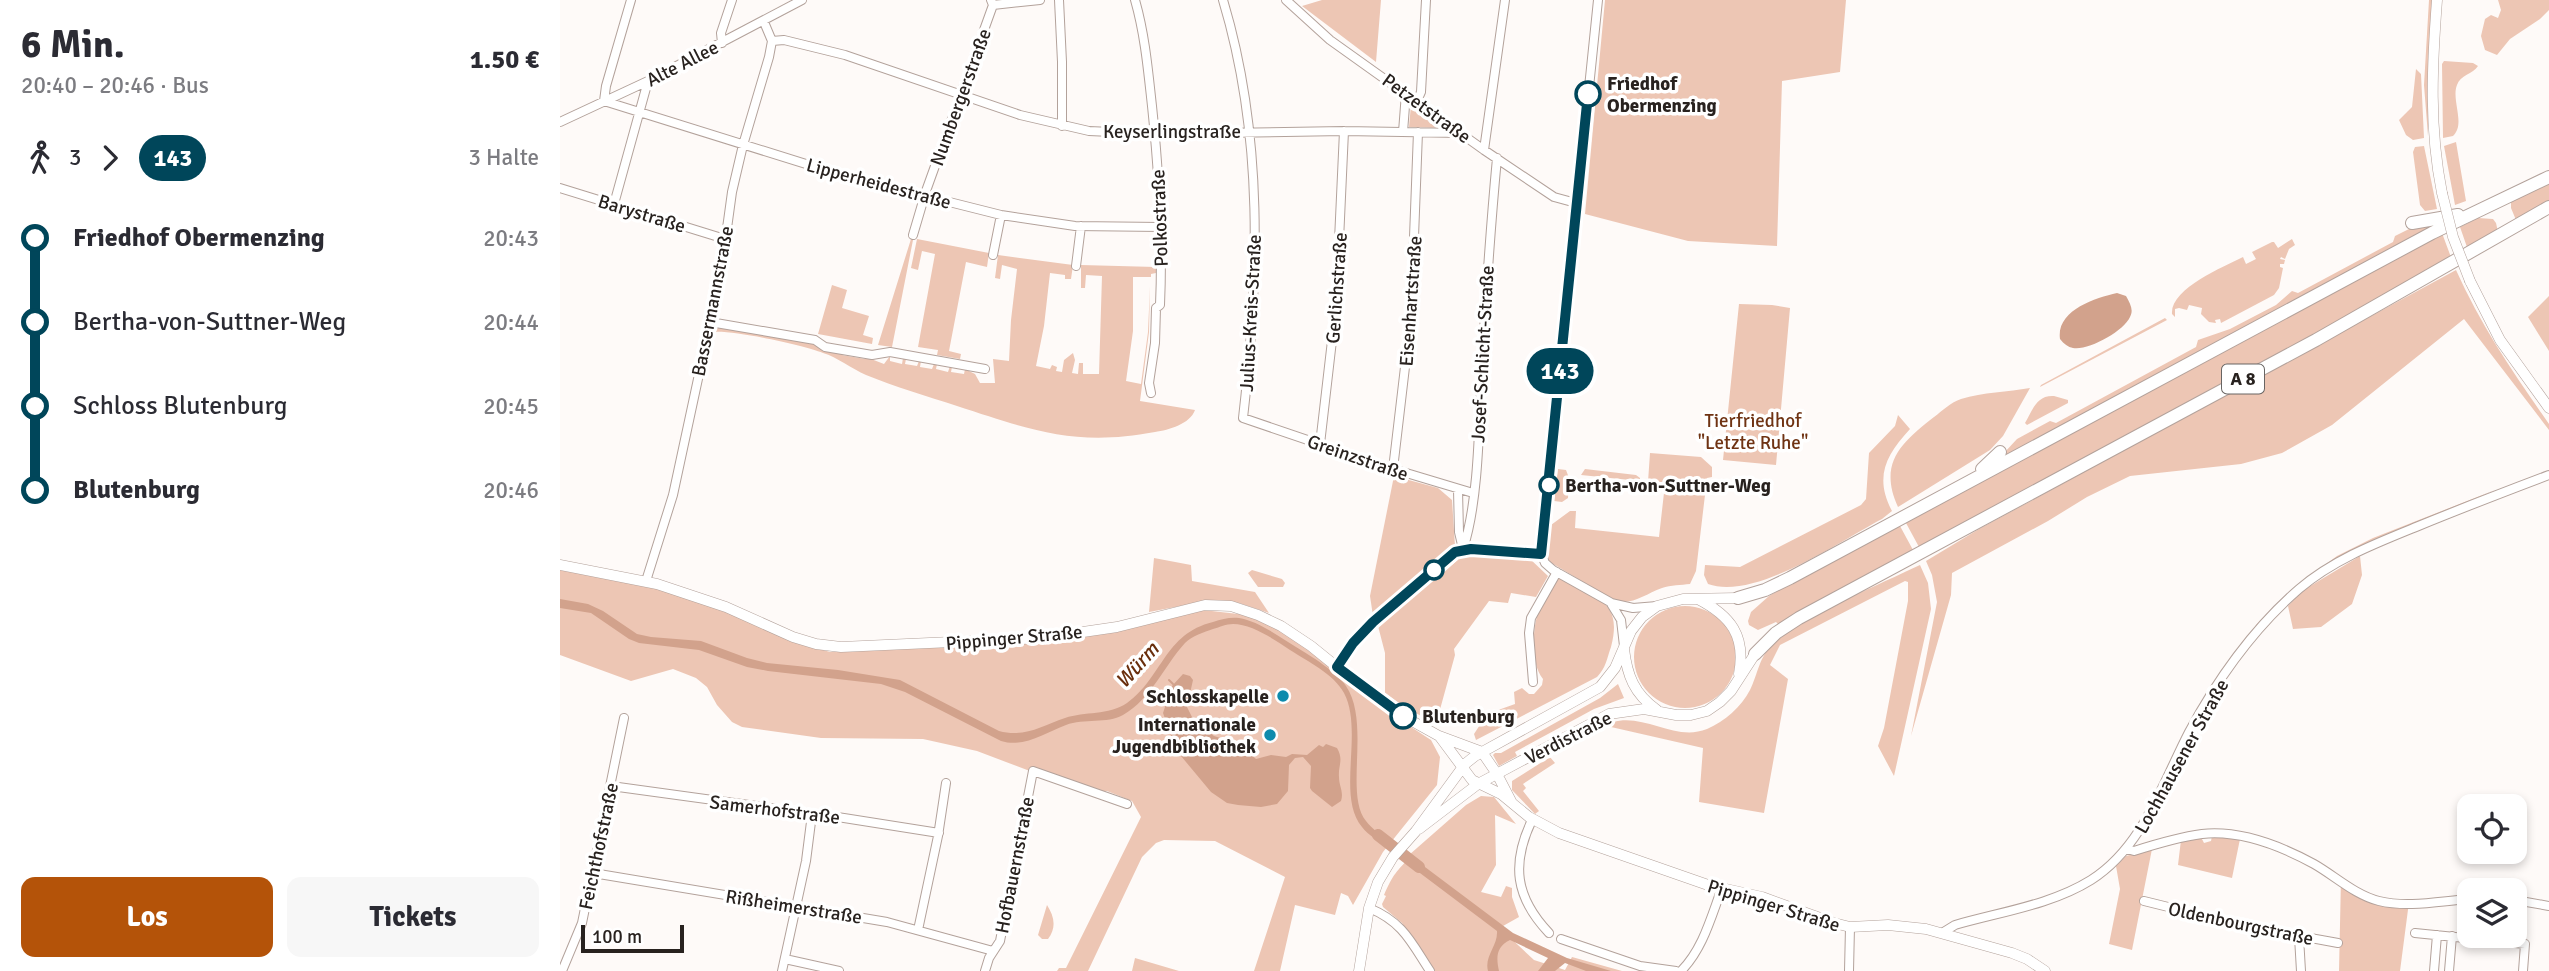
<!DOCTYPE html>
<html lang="de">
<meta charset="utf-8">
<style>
body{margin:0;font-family:Signika,sans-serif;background:#f7f7f7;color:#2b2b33;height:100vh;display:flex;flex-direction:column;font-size:26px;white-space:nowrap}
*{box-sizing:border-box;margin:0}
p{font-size:23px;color:#7c7c81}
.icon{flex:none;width:38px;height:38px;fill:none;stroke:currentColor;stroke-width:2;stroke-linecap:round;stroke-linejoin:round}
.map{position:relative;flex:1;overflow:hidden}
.drawer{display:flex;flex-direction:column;background:#fff;width:560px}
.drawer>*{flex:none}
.badge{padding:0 14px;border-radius:23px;font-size:24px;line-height:46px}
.controls{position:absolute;left:1897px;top:794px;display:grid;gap:14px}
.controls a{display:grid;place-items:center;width:70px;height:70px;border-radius:14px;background:#fff;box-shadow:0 4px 10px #0003;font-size:35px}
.scale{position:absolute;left:21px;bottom:18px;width:103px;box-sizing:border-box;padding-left:7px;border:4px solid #28221f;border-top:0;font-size:19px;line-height:24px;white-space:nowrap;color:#28221f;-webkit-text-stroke:5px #fff;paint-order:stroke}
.map>.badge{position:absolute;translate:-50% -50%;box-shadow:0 0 0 4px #fff}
.legs{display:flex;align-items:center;gap:10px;height:77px;padding:0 21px;font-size:23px}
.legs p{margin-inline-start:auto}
.summary{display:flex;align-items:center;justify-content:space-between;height:119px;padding:0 21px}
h1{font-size:38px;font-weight:700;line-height:52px}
.primary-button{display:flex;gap:14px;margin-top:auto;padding:14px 21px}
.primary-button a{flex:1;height:80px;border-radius:14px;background:#b45309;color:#fff;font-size:28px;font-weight:700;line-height:80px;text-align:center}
.primary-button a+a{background:#f7f7f7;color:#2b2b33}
ul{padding:0 21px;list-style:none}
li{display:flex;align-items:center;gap:24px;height:84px;font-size:26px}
li i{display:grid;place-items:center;width:10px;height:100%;margin:0 9px;background:currentColor}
li i::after{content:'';width:18px;height:18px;margin:-9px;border:5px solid;border-radius:50%;background:#fff}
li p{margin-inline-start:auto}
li:first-child i{background:linear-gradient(#0000 50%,currentColor 0)}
li:last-child i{background:linear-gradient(currentColor 50%,#0000 0)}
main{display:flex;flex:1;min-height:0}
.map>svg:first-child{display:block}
.green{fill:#edc6b4}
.water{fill:#d2a28c}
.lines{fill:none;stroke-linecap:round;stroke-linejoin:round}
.stream{stroke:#d2a28c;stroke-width:2}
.river{stroke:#d2a28c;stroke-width:12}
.minor-casing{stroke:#b3a29b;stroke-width:10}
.major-casing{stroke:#b3a29b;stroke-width:11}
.highway-casing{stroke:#b3a29b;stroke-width:14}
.minor{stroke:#fff;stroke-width:8}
.major{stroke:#fff;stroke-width:10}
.highway{stroke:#fff;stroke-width:12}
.major-bridge-casing{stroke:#b3a29b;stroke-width:11;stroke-linecap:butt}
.major-bridge{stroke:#fff;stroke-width:10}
.line-1-casing{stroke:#fff;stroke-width:16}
.line-1{stroke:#00465a;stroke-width:10}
.stop-1-dot{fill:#fff;stroke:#00465a;stroke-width:3.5}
.poi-dot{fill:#0e8bad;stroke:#fff;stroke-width:2.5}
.labels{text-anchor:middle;stroke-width:7;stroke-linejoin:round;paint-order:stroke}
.shield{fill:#fff;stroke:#686462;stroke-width:2}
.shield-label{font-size:18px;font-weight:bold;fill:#28221f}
.street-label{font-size:19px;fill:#28221f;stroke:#fff}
.stop-label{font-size:19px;font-weight:bold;fill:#28221f;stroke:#fff;text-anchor:start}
.park-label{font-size:19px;fill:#6f3313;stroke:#fff}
.poi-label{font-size:19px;font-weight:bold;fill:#28221f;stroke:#fff;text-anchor:end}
.water-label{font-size:21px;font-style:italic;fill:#692e0c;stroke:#fff}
</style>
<main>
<section class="drawer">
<div class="summary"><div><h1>6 Min.</h1><p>20:40 – 20:46 · Bus</p></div><b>1.50 €</b></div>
<div class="legs"><svg class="icon" aria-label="walk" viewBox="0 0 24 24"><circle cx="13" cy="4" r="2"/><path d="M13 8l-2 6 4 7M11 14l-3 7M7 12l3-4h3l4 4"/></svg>3<svg class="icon" aria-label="forward" viewBox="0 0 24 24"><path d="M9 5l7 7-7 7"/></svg><b class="badge" style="background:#00465a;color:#fff">143</b><p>3 Halte</p></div>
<ul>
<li><i style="color:#00465a"></i><b>Friedhof Obermenzing</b><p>20:43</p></li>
<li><i style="color:#00465a"></i><span>Bertha-von-Suttner-Weg</span><p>20:44</p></li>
<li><i style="color:#00465a"></i><span>Schloss Blutenburg</span><p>20:45</p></li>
<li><i style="color:#00465a"></i><b>Blutenburg</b><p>20:46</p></li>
</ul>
<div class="primary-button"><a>Los</a><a>Tickets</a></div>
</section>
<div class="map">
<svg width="1989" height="971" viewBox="0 0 1989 971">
<rect width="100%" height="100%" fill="#fefaf8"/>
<path class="green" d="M762,0H821L816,62L742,6Z
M1045,0H1286L1280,72L1222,81L1217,246L1128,241L1025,214Z
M1869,0H1873L1868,65V136L1864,85Z
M1938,0H1989V10L1980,19L1950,39L1937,55L1925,50L1921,36L1925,19L1931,15L1938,18L1941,10Z
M1884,61L1913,63L1918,66C1913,74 1900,75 1897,85C1891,100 1906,124 1893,136L1883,138L1882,64Z
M1856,69L1861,74L1864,138L1853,140L1846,135L1839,120L1852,107Z
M851,105L883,128L849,127Z
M1896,142L1906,201L1895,205L1884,146Z
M1864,146L1877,209L1865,211L1860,205L1853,152L1855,147Z
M1989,182V200L1956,220L1951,208V200Z
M1918,218L1933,219L1936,223L1938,232L1908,250L1900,227Z
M1872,224L1873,226L1447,455L1444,453L1457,439L1490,421L1496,423L1636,347L1638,340L1670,329L1716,305L1732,291L1738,293L1833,242L1835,236L1853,227Z
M1882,233L1892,260L1359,547L1346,523L1355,518V515Z
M351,239L353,240L332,347L318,345Z
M357,239L429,253L427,267L406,262L389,351L401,354L400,359L377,355L378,350L358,347L375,254L362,251L358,270L351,268Z
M1732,239L1735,245L1729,249L1725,259L1721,257L1720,259L1725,260L1724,264H1720V267L1723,268L1719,288L1714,295L1661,323L1660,319L1655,320L1656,323L1649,322L1641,314L1642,308L1629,305L1627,310L1619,308L1615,309V317L1612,314C1610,289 1663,267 1683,257L1686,264L1696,259L1692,252L1712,242H1714L1718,248Z
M438,255L513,265L511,279H505V275L490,273L484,326L476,366L490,369L492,365L497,367L496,371L502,372L504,360L513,353L515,360L512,373L518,374L519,363H523V374H539L542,276L526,275L525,288H521V265L596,267V273L591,274V277H573V331L566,381L581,384L588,332L590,286L589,332L580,401L635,410C630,424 609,430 595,432C515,447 471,430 397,406C367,396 335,387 306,375C292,369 277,357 263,353C242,345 174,330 153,332L155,328L160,327L253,343L282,353V355L305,359L306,357L324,364L330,356V361L342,364L343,358L346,359L345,364L357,366L359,361H361L360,367L372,369L374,364H377L376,369L388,372L390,366L392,367L391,372L404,374L405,369L415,374L420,383H435L433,359L449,361L451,320L457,269L442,265L440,279L435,278Z
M1896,270C1921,326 1954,374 1989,424V430L1904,319L1772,425L1722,453L1681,464L1570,476L1527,497L1488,521L1392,573L1391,595L1351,736L1377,602L1372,575L1366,561L1419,529Z
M272,285L287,290L282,308L309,316L303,335L313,338L312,344L258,334Z
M1989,296V351L1968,317Z
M1179,304L1212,305L1230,308L1216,465L1163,460Z
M1605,318L1607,320L1480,387L1481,385Z
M1470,388L1443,436L1430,450L1338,507C1318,463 1341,443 1374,417C1382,411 1391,402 1401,399C1423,392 1448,392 1470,388Z
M1494,396L1508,400V403L1467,425L1465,423C1473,410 1476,395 1494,396Z
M1338,415L1350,429C1326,455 1314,477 1332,511L1322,519C1280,541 1195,601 1148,584L1144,575L1145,565L1180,567L1301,505L1306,499L1309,453L1335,426Z
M1090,453L1141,457L1152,467V477L1147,478L1136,571L1130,584C1121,585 1111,585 1102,588C1085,594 1074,605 1055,601L990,562L988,558L991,525L1010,511H1016L1015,528L1099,537L1105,484L1088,482Z
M998,469L1006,470L1009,478L1008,498L1002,502L994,501Z
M1025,469L1076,475L1080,478V481L1021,475Z
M834,476L878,488L892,500L895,546L813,616L810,596Z
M1935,490L1778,559L1680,648L1697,624L1735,587L1777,556L1813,538Z
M1340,526L1353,550L1342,558L1218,624L1216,622L1198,630L1189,625L1188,621L1191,612L1209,596L1239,578Z
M913,553L969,558L988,576L976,597L951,593L948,603L929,601L894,649L895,655L876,724L841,705L825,693V653L818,626L879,572L881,575L904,554Z
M1800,556L1802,575L1792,604L1761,627L1733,629L1728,606L1742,591Z
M594,558L631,565L632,581L695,592L709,613L679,603L652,600L589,612Z
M1360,565L1368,583L1371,609L1334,776L1318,746L1324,728L1348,601V582L1345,581L1220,645L1210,665L1228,679L1204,813L1139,802L1143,748L1051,727L1053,722C1085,713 1115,742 1147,729C1165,721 1181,707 1190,690C1198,674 1199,656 1214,643C1252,612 1316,586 1360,565Z
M0,569L89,586L155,607L233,641L270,652L443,644L643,610L687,615L713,626L740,643L808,699L871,740L880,757L877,785L823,852L793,905L788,896L781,893L775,915L735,905L720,971H694L725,877L655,841L604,840L596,843L582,857L528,971H497L499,968H506L581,817L572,801L547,791L533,795L417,751L363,739L261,738L182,727L172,722L157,705L147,687L136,678L113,669L71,681L0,655Z
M692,570L722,579L725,583L723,587H698L688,573Z
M998,579H1003C1037,599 1063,601 1051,647C1047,658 1046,668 1037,677L916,740L914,734L927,714L955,704L954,692L962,688L969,694H974L982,685L983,679C971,665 972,631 978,613C982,601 991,590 998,579Z
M1074 657a51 51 0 1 1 102 0a51 51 0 1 1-102 0Z
M1058,684L1064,698L1034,709L955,752L957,756L939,766L933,755L935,753H941L1040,698Z
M990,757L995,763L963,784L966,788L963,791L979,811L975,814L952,790V781Z
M921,796L934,797L956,824L935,815L936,865L921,892L941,897L946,886L952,888V897L959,917L943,926L927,916L974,960L1005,970L1012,957L1062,971H874L842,923L823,907L822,904L826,896L824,895C833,874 837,871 850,857L849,855L906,805Z
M1652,836L1680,839L1672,878L1618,865L1621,840L1641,837L1644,843L1651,841Z
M1592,849L1572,950L1549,944L1560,889L1556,866L1566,856Z
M1781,878L1816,898L1849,902L1840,971H1779Z
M487,905C494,916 497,927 488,939H482L478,935Z
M575,958L619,971H572Z"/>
<path class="water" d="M1557,293L1566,296C1570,303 1574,310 1570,317C1564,331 1528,351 1513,348C1508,347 1504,344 1500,339C1496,311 1534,298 1557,293Z
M0,599L28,604L43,611L77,634L91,637L141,641L187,658L207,663L278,670L340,680L439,731C464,738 482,726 505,718C525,711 548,716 567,703C603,677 604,634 653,622C662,619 670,617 679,618C698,621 720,637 736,647C751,656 777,672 786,686C811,723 784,794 806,821C812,829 822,836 830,842L826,847C819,841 808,835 802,827C776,796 804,731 784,693C774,674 747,661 730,650C715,640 692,624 673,624C666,624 660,627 653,629C644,632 632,636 625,643C604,666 591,699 563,715C547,724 524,718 506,725C485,733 464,748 441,741L345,692L321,684L208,671L187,667L139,650L79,643L69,639L31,613L0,608Z
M623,674L630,676L633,680L627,707L634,721L654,736L679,744L696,759L711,755L726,757L732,754L747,755L759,745L763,747L766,744L777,748C784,760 778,765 779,777C779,786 784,792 781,801L772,807L752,791L750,788L751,766L743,757L735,758L729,765L728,791L717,804L701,807L678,805L667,803L651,792L616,750L603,713L612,686Z
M849,855L953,933L1007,958L1051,971H1026L1005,963L995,971H978L988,958L950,940C936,947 936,957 939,971H928C924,956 938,946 937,931L844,861Z"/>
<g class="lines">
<path class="stream" d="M609,680L613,684"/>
<path class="river" d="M818,835L859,867"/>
<g class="minor-casing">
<path id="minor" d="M71,0L46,86L44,101L278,174L441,215L515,226L601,227
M499,0L502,62V126
M575,0C585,35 588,70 592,106C599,173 603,238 600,305L596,308L595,343L589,383L591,393
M663,0C704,136 699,279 683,418L833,469L913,493
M726,0L770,40L924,150L994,197L1016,203
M1038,0L981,553L985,563L993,570L1050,602L1061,620L1064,646
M433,5L480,0
M212,41L224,40L285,55L460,115L529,131L595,134L784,131L900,133
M162,43L161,33L172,0
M857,101L861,92L866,0
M0,122L88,81L242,0
M843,132L846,93
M924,150L945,0
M0,188L165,239
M54,204L88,81
M353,235L366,191L433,5L431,0
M433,255L441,215
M516,266L521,226
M150,322L255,340L265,347L312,355L330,352L425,369
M760,444L776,306L784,131
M833,469L851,316L858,132
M898,490L899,532L903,549
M903,549C918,504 919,432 921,383C925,308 930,233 937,158
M86,581L113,495L161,272L172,192L183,145L209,57L212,41L204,22
M1051,603L1073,608L1097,606
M777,667C806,621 852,586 895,552L911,549L981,553
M973,682L969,633L971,618L997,572
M51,786L284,818L379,833
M972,820C951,864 955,897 989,933
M1567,849L1574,851C1596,844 1619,837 1642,834C1679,830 1721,846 1754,864C1775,876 1795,895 1819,901C1848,908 1880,901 1909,899
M33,873L327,922L433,951
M1955,900L1989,906
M1584,901L1685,926L1778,943
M809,908C843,922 851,942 870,971
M358,930L378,836L386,783
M1382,933L1395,925C1440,912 1491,905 1531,880C1583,847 1602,784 1629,732C1657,680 1694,628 1739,589C1773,560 1814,544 1856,527C1900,509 1944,492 1989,475
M1855,933L1965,944L1963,971
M1739,937L1741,971
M1001,939L1080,966L1116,971
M225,959L279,971
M2,971L22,923L64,718
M222,971L246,861L252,814
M425,971L429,958L440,941L473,771L567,804
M1121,971C1143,949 1151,917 1162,888
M1289,971L1290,927
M1874,971L1877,935
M1889,971L1892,936"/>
</g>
<g class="major-casing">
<path id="major" d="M1877,0C1872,66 1869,128 1882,193
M1910,281L1940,340L1989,408
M0,565L97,584L166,607L233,637L256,644L281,647L482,638L557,627L645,605L671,606L698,615L721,626L751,646L814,697L843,716L879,736L922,752L937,774L952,803
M1138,599C1171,616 1186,636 1179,674
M1064,649C1067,675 1074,694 1097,710
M880,737L912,780L941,794L969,817L999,833L1148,885L1202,897L1274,923L1290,927L1328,925L1366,929L1452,953L1467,959L1485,971
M859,829L918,784L1049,714L1084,709L1116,715H1131L1147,711L1160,702L1171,691L1195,654
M799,971L809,908L818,882L833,857L856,831L905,764L915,756L1040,687L1055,668L1071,631L1082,617L1097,606L1123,599L1178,598"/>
</g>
<g class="highway-casing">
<path id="highway" d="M1852,223L1898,215
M1422,469L1440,452
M1178,598L1205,590L1230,578L1872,233L1989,177
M1195,654L1216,633L1239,618L1756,340L1989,207"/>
</g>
<use href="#minor" class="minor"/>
<use href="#major" class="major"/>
<use href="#highway" class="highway"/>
<g class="major-bridge-casing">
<path id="major-bridge" d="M1882,193L1893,237L1910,281"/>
</g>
<use href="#major-bridge" class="major-bridge"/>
</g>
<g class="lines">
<g class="line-1-casing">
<path id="line-1" d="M843,716L777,667L793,643L813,622L895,552L911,549L981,554L1028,94"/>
</g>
<use href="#line-1" class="line-1"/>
</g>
<g class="stop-1-dot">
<circle cx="1028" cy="94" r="12"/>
<circle cx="989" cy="485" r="9"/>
<circle cx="874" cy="570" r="9"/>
<circle cx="843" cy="716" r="12"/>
</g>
<g class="poi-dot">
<circle cx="723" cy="696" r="7"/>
<circle cx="710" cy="735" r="7"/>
</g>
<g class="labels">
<rect class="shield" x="1662" y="364.5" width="42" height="29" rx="5"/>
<g class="shield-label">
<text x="1683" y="385">A 8</text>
</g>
<g class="street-label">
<text transform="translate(122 63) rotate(-27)" y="7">Alte Allee</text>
<text transform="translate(400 97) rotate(-70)" y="7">Numbergerstraße</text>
<text transform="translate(867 108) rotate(36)" y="7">Petzetstraße</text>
<text x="612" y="138">Keyserlingstraße</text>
<text transform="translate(319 183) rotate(15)" y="7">Lipperheidestraße</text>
<text transform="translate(82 213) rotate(17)" y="7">Barystraße</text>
<text transform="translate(599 218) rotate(-92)" y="7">Polkostraße</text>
<text transform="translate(776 288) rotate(-86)" y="7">Gerlichstraße</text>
<text transform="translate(152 301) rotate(-79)" y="7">Bassermannstraße</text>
<text transform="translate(850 301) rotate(-86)" y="7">Eisenhartstraße</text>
<text transform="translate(690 313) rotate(-87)" y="7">Julius-Kreis-Straße</text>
<text transform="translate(922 354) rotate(-87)" y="7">Josef-Schlicht-Straße</text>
<text transform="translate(798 457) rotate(19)" y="7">Greinzstraße</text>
<text transform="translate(454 637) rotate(-5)" y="7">Pippinger Straße</text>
<text transform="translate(1008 737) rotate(-27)" y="7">Verdistraße</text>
<text transform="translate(1621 756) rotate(-61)" y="7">Lochhausener Straße</text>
<text transform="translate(215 809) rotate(7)" y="7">Samerhofstraße</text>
<text transform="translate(38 846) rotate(-78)" y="7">Feichthofstraße</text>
<text transform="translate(454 865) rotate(-79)" y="7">Hofbauernstraße</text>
<text transform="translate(1214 905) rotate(17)" y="7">Pippinger Straße</text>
<text transform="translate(234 906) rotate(9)" y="7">Rißheimerstraße</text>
<text transform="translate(1681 923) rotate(12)" y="7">Oldenbourgstraße</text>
</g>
<g class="stop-label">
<text x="1047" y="90">Friedhof<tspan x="1047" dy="22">Obermenzing</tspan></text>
<text x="1005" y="492">Bertha-von-Suttner-Weg</text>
<text x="862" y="723">Blutenburg</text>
</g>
<g class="park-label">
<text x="1193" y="427">Tierfriedhof<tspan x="1193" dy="22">"Letzte Ruhe"</tspan></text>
</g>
<g class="poi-label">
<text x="709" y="703">Schlosskapelle</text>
<text x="696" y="731">Internationale<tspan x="696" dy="22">Jugendbibliothek</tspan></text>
</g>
<g class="water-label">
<text transform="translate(577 665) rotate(-48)" y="7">Würm</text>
</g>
</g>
</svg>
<div class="controls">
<a><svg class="icon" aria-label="locate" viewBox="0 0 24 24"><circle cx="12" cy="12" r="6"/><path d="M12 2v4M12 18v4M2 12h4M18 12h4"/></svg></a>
<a><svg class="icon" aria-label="layers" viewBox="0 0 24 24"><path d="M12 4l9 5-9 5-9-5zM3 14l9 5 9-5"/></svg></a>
</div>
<div class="scale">100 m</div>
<b class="badge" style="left:1000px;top:371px;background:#00465a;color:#fff">143</b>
</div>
</main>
